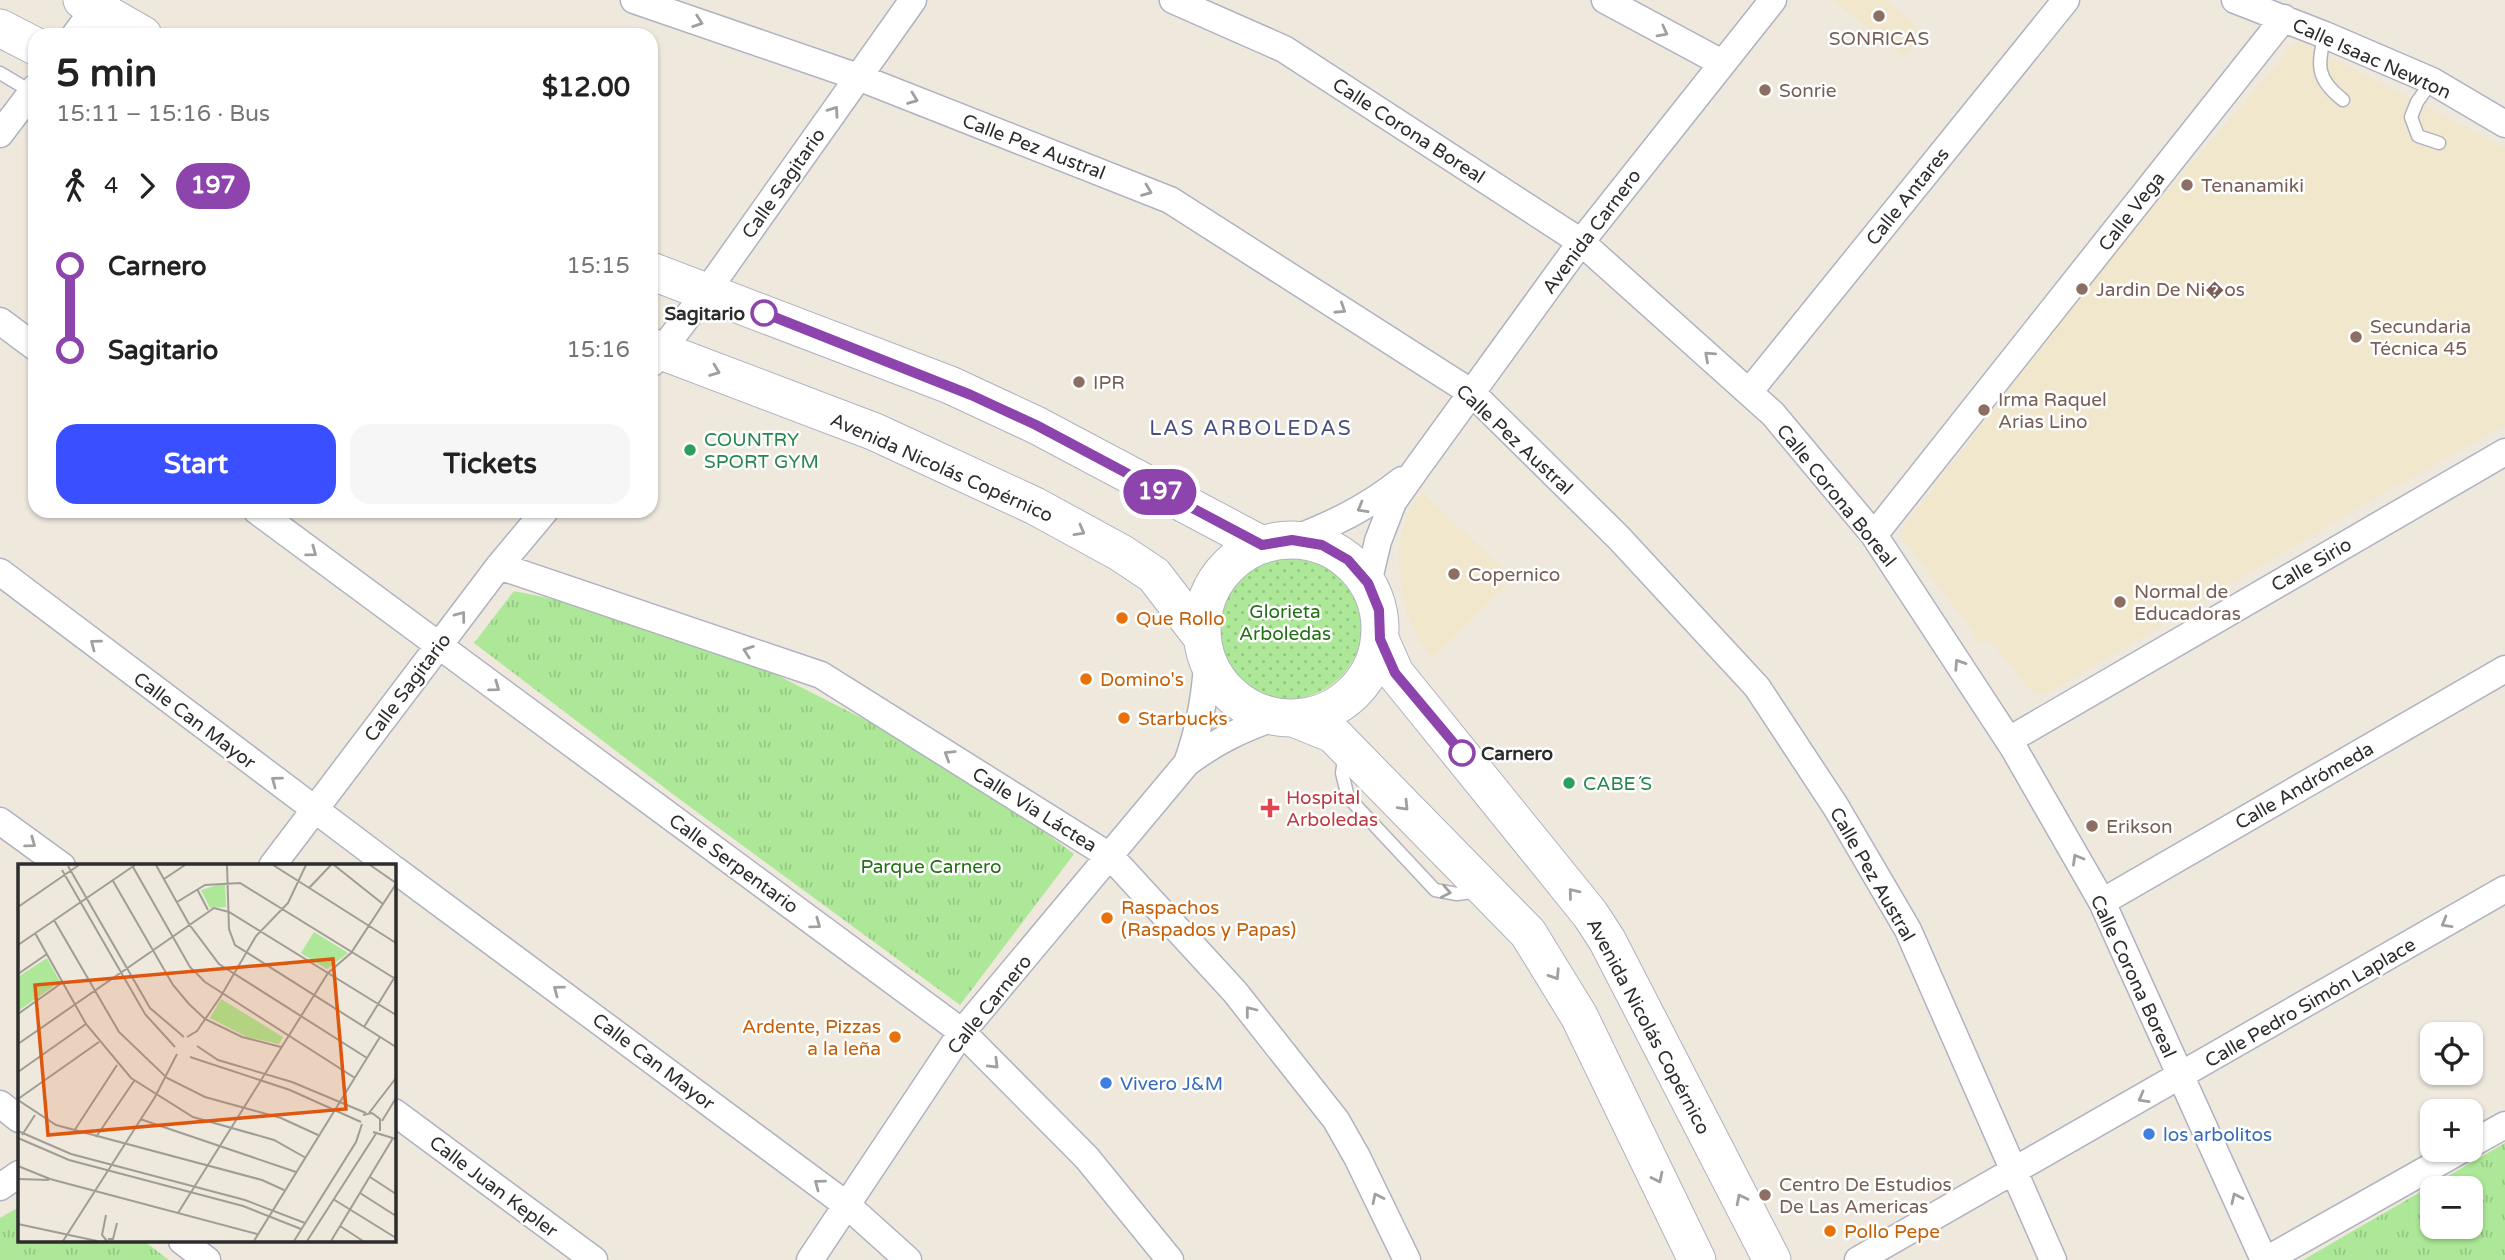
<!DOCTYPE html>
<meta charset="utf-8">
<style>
body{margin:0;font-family:"Varela Round",sans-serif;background:#f6f6f6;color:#222;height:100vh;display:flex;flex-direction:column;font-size:26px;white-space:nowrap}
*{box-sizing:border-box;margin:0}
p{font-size:23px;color:#767676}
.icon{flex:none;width:38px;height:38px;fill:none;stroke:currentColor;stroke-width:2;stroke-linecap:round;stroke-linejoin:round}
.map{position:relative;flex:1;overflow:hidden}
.drawer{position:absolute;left:28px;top:28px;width:630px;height:490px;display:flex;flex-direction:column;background:#fff;border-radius:21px;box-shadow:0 2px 5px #0004}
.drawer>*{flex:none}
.badge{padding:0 14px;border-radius:23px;font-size:24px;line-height:46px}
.tools{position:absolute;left:2420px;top:1022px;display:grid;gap:14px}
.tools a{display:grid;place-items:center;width:63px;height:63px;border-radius:14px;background:#fff;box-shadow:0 2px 5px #0004;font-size:35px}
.map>.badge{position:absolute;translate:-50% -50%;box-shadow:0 0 0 4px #fff}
.legs{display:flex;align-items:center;gap:10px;height:77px;padding:0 28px;font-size:23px}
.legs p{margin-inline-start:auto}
.head{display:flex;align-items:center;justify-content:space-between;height:119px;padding:0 28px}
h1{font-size:38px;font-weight:800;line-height:52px}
.primary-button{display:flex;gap:14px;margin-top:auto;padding:14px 28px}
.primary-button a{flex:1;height:80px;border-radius:21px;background:#3a4fff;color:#fff;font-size:28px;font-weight:800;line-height:80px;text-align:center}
.primary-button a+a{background:#f6f6f6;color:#222}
ul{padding:0 28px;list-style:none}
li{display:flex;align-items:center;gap:24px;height:84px;font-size:26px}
li i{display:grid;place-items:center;width:10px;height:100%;margin:0 9px;background:currentColor}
li i::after{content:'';width:18px;height:18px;margin:-9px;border:5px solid;border-radius:50%;background:#fff}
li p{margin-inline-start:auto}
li:first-child i{background:linear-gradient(#0000 50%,currentColor 0)}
li:last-child i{background:linear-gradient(currentColor 50%,#0000 0)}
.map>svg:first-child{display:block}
.education{fill:#f1e7cc}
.park{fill:url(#park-tufts);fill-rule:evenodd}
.garden{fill:url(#garden-dots)}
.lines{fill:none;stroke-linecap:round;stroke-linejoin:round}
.lane-casing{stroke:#b1b2c0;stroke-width:15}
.street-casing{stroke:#b1b2c0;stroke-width:29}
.secondary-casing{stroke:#b1b2c0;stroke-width:39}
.lane{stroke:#fff;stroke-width:12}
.street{stroke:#fff;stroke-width:26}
.secondary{stroke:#fff;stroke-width:37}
.oneway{stroke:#a0a0a0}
.line-1-casing{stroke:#fff;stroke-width:16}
.line-1{stroke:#8e44ad;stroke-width:10}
.education-dot{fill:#8d6e63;stroke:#fff;stroke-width:2.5}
.stop-1-dot{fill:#fff;stroke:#8e44ad;stroke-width:3.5}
.leisure-dot{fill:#2e9e5b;stroke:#fff;stroke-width:2.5}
.food-dot{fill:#e8710a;stroke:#fff;stroke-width:2.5}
.health-dot{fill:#e0444e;stroke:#fff;stroke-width:2.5}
.shop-dot{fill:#3f7fe0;stroke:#fff;stroke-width:2.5}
.labels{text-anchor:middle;stroke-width:5;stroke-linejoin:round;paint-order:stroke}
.education-label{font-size:19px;fill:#785e54;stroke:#fff;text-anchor:start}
.street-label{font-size:19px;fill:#2c2c2c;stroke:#fff}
.stop-label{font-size:19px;font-weight:bold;fill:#2c2c2c;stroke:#fff;text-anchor:end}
.leisure-label{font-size:19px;fill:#27864d;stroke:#fff;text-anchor:start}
.park-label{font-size:19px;fill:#226f16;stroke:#fff}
.food-label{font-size:19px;fill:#c56008;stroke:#fff;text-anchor:start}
.health-label{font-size:19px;fill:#be3a42;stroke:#fff;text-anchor:start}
.shop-label{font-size:19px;fill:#366cbe;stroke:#fff;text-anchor:start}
.neighbourhood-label{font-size:21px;letter-spacing:2px;fill:#494e80;stroke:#fff}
.inset-road{fill:none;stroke:#a09d96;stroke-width:2}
.view{fill:#df570e;fill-opacity:0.15;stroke:#df570e;stroke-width:3.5}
.inset-edge{fill:none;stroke:#2c2c2c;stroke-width:3.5}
</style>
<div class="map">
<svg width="2505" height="1260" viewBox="0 0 2505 1260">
<defs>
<pattern id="park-tufts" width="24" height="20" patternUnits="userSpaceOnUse" patternTransform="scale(1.75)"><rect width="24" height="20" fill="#ace897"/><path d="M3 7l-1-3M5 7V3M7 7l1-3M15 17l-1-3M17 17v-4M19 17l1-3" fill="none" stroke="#94c782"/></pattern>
<pattern id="garden-dots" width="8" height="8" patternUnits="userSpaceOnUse" patternTransform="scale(1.75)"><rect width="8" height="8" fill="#ace897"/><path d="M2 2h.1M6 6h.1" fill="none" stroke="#94c782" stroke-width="1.8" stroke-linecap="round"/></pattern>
</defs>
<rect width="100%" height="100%" fill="#eee8dd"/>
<path class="education" d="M1833,0H1886L1923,33L1904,57Z
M2298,40L2505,148V425L2373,499L2073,678L2047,693L2038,695L2026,687L2016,671L1989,640L1978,644L1973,631L1899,533L2117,249Z
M1422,492L1513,578L1432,659L1416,636L1406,610L1399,570V549L1403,528L1410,508Z"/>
<path class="park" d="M514,591L601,609L777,675L889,732L977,782L1074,854L960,1005L678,798L474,643Z
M2505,1143V1260H2303ZM2432,1188H2471V1227H2432Z
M19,1207V1241H144L169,1260H0V1218Z"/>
<path class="garden" d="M1207 622a78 78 0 1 1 156 0a78 78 0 1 1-156 0Z"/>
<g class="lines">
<g class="lane-casing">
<path id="lane" d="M2325,35C2317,65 2316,79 2343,100
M0,73L32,92
M2432,81L2417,102L2411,117L2418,136L2439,143
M1345,753L1342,773L1348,797L1435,890L1457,894L1479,891"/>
</g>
<g class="street-casing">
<path id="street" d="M634,0L858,77L1170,200L1472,393L1619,538L1757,687L1836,807L1908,930L2053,1260
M1173,0L1284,49L1581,242L1773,414L1874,535L2013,747L2102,902L2264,1260
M1605,0L1722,63
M2235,0L2325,35L2432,81L2505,124
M75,35L101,0
M0,134L35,88
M0,321L35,347
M652,363L707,291L913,0
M1749,392L2066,0
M257,511L962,1032L1087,1158L1170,1260
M1874,535L2284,18
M1292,540C1333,524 1367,508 1402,480
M499,566L821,675L1111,857L1235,992L1336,1120L1357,1157L1407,1260
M0,572L390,866
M1368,583L1378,541L1393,502L1417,468L1581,242L1773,0
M2009,740L2505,452
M1187,763C1199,730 1205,699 1207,664
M0,821L62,866
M272,866L499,566L545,511
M394,869L848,1206L908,1260
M2102,902L2505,669
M0,1104L19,1119
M394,1112L594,1260
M2471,1144L2505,1125
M0,1187L19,1174
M182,1241L207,1260
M810,1260L962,1032L1187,763C1216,741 1242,729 1276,717
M1858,1260L2505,889
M2266,1260L2461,1150"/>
</g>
<g class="secondary-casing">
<path id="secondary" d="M82,0L143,35
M0,28L35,46
M651,271L950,385L1036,425L1262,545
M651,347L875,432L1035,506L1121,553L1154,575L1201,636
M1202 629a89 89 0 1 1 178 0a89 89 0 1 1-178 0Z
M1380,639L1395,673L1590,914L1607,940L1772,1260
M1296,719L1333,734L1528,933L1579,1016L1697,1260"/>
</g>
<use href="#lane" class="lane"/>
<use href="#street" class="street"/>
<use href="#secondary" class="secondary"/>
</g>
<defs><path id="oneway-chevron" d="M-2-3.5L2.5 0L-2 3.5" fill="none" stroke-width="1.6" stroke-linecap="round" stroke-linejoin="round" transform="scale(1.75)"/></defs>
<g class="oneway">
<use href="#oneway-chevron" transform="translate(698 22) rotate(19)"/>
<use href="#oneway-chevron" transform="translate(1663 32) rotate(28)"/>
<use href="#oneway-chevron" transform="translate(913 99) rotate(21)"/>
<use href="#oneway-chevron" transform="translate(834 111) rotate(-55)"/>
<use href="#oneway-chevron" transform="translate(1147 191) rotate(21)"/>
<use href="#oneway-chevron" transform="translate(1341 309) rotate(33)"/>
<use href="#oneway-chevron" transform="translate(1709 356) rotate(-138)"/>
<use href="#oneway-chevron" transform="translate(715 371) rotate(21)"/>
<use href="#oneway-chevron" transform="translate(1362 508) rotate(150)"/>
<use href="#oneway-chevron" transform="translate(1080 531) rotate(29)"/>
<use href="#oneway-chevron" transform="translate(312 552) rotate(36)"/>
<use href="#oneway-chevron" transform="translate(461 616) rotate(-53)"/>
<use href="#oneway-chevron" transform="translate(95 644) rotate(-143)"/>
<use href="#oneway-chevron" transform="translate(748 651) rotate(-161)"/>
<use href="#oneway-chevron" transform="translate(1959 664) rotate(-123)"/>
<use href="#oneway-chevron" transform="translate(495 687) rotate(36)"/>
<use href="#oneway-chevron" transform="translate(949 755) rotate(-148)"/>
<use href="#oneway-chevron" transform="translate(276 781) rotate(-143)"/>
<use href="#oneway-chevron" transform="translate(1404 806) rotate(46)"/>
<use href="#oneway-chevron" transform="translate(31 843) rotate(36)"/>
<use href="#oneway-chevron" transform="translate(2077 859) rotate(-120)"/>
<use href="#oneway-chevron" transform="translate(1446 892) rotate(11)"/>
<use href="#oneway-chevron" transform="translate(1573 893) rotate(-129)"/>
<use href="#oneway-chevron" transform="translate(2446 923) rotate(150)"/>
<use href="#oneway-chevron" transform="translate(816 924) rotate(36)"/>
<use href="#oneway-chevron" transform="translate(1555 975) rotate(57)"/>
<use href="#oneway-chevron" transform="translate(558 990) rotate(-143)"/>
<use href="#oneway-chevron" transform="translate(1250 1011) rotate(-128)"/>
<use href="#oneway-chevron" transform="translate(994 1064) rotate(45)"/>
<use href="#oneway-chevron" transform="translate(2143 1098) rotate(151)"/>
<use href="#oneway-chevron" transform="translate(1658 1178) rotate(64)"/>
<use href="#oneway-chevron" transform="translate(819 1184) rotate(-143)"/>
<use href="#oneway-chevron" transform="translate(1377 1198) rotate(-116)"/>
<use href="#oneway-chevron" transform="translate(2236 1198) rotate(-115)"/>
<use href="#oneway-chevron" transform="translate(1741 1199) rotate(-117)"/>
</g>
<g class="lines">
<g class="line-1-casing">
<path id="line-1" d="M764,313L971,395L1036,425L1262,545L1292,540L1322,545L1348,560L1368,583L1379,610L1380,639L1395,673L1462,753"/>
</g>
<use href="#line-1" class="line-1"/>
</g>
<g class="education-dot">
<circle cx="1879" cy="16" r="7"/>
<circle cx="1765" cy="90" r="7"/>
<circle cx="2187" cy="185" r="7"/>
<circle cx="2082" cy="289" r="7"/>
<circle cx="2356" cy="337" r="7"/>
<circle cx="1079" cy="382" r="7"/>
<circle cx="1984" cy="410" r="7"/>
<circle cx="1454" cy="574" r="7"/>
<circle cx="2120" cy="602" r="7"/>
<circle cx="2092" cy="826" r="7"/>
<circle cx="1765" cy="1195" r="7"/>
</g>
<g class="stop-1-dot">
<circle cx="764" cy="313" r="12"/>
<circle cx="1462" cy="753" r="12"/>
</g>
<g class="leisure-dot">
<circle cx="690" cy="450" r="7"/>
<circle cx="1569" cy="783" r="7"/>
</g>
<g class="food-dot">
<circle cx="1122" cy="618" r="7"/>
<circle cx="1086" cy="679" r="7"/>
<circle cx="1124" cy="718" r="7"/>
<circle cx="1107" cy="918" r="7"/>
<circle cx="895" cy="1037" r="7"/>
<circle cx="1830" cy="1231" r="7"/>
</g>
<path class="health-dot" d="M1266.5 797.5h7v7h7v7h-7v7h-7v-7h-7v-7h7z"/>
<g class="shop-dot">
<circle cx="1106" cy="1083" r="7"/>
<circle cx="2149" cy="1134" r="7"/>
</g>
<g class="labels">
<g class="education-label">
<text x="1879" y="45" text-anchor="middle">SONRICAS</text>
<text x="1779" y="97">Sonrie</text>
<text x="2201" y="192">Tenanamiki</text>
<text x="2096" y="296">Jardin De Ni�os</text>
<text x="2370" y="333">Secundaria<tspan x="2370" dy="22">Técnica 45</tspan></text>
<text x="1093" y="389">IPR</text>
<text x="1998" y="406">Irma Raquel<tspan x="1998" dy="22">Arias Lino</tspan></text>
<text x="1468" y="581">Copernico</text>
<text x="2134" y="598">Normal de<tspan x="2134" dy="22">Educadoras</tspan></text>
<text x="2106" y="833">Erikson</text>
<text x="1779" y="1191">Centro De Estudios<tspan x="1779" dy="22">De Las Americas</tspan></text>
</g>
<g class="street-label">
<text transform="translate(2372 58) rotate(24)" y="7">Calle Isaac Newton</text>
<text transform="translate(1409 130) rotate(33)" y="7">Calle Corona Boreal</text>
<text transform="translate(1034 146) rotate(21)" y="7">Calle Pez Austral</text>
<text transform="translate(783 183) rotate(-55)" y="7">Calle Sagitario</text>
<text transform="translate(1907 196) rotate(-51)" y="7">Calle Antares</text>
<text transform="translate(2131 211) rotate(-52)" y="7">Calle Vega</text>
<text transform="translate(1591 231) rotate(-53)" y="7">Avenida Carnero</text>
<text transform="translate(1515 439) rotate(43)" y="7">Calle Pez Austral</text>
<text transform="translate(942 467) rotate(24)" y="7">Avenida Nicolás Copérnico</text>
<text transform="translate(1837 495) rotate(51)" y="7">Calle Corona Boreal</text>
<text transform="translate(2311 564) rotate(-30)" y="7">Calle Sirio</text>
<text transform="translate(407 687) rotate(-53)" y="7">Calle Sagitario</text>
<text transform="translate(195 720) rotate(37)" y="7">Calle Can Mayor</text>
<text transform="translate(2304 785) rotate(-30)" y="7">Calle Andrómeda</text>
<text transform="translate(1035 809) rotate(32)" y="7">Calle Vía Láctea</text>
<text transform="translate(734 863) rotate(36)" y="7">Calle Serpentario</text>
<text transform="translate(1873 874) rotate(60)" y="7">Calle Pez Austral</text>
<text transform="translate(2134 976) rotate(65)" y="7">Calle Corona Boreal</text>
<text transform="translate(2310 1002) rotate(-30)" y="7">Calle Pedro Simón Laplace</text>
<text transform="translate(989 1004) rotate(-51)" y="7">Calle Carnero</text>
<text transform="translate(1649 1026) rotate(62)" y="7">Avenida Nicolás Copérnico</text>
<text transform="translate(654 1061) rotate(37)" y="7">Calle Can Mayor</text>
<text transform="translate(494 1186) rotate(37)" y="7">Calle Juan Kepler</text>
</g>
<g class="stop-label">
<text x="745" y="320">Sagitario</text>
<text x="1481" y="760" text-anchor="start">Carnero</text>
</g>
<g class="leisure-label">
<text x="704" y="446">COUNTRY<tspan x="704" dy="22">SPORT GYM</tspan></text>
<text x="1583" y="790">CABE´S</text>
</g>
<g class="park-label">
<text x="1285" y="618">Glorieta<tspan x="1285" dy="22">Arboledas</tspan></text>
<text x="931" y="873">Parque Carnero</text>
</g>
<g class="food-label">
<text x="1136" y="625">Que Rollo</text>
<text x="1100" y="686">Domino's</text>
<text x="1138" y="725">Starbucks</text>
<text x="1121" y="914">Raspachos<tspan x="1121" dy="22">(Raspados y Papas)</tspan></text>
<text x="881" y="1033" text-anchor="end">Ardente, Pizzas<tspan x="881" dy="22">a la leña</tspan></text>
<text x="1844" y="1238">Pollo Pepe</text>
</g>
<g class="health-label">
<text x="1286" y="804">Hospital<tspan x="1286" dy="22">Arboledas</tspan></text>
</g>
<g class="shop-label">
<text x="1120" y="1090">Vivero J&amp;M</text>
<text x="2163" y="1141">los arbolitos</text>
</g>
<g class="neighbourhood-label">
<text x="1251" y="435">LAS ARBOLEDAS</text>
</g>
</g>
<g transform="translate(18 864)">
<rect width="378" height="378" fill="#eee8dd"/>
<path d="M207,19L208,43L192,44L183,26ZM296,68L330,89L309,105L283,89ZM29,94L42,118L0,147V113ZM203,135L265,173L261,180L229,173L192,154Z" fill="#ace897"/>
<path class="inset-road" d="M138,1L171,60L201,100L349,194M209,1L211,65L217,81L378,183M255,1L378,79M316,1L365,40M352,1L378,19M50,2L132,144L166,173M115,3L172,103L187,118L337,214M44,6L127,150L157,183M146,15L167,1M95,17L155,121L171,140L187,155L224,173L263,183M291,24L313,1M179,25L190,46M159,38L187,21L222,19L376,114M0,43L61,1M36,56L101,168L149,214L187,233L263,254L300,271M17,69L68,160L113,214L175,253L256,276L288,294M0,81L117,1M0,110L29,90M0,150L45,118M346,163L378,111M169,173L179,167L203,132L238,72L270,39L288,1M0,180L196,44L211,48L378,151M179,182L200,196L274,218L348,249M172,193L272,226L343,258M0,208L68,160M0,235L81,178M0,236L38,261L244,316L266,326M351,249L378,214M345,251L354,249L362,255V267M122,255L278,308M364,257L378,234M0,267L53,290L227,336L287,359M56,267L99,201M355,268L378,275M4,271L17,251M78,273L116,217M0,274L51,296L225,342L283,365M0,302L32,315L239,370M352,313L378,330M0,315L31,316M342,329L378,352M315,335L378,374M160,349L310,109L333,89L378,20M88,351L84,371L89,377M0,360L79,377M322,362L345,377M90,375H95L99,359M45,377L137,233L159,190M236,377L362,173M276,377L338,278L344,260M289,377L359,268M313,377L375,274"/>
<path class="view" d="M315,95L328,245L30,271L17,121Z"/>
<rect width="378" height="378" class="inset-edge"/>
</g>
</svg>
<div class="tools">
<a><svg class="icon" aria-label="locate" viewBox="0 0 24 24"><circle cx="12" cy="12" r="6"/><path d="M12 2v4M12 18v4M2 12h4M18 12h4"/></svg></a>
<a>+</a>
<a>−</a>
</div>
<b class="badge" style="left:1160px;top:492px;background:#8e44ad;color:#fff">197</b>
<section class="drawer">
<div class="head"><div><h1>5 min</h1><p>15:11 – 15:16 · Bus</p></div><b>$12.00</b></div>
<div class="legs"><svg class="icon" aria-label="walk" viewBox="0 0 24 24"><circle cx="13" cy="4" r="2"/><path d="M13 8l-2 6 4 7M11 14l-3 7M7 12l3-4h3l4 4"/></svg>4<svg class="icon" aria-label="forward" viewBox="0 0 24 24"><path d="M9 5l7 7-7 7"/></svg><b class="badge" style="background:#8e44ad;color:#fff">197</b></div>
<ul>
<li><i style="color:#8e44ad"></i><b>Carnero</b><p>15:15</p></li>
<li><i style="color:#8e44ad"></i><b>Sagitario</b><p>15:16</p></li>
</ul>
<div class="primary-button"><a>Start</a><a>Tickets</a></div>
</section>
</div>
